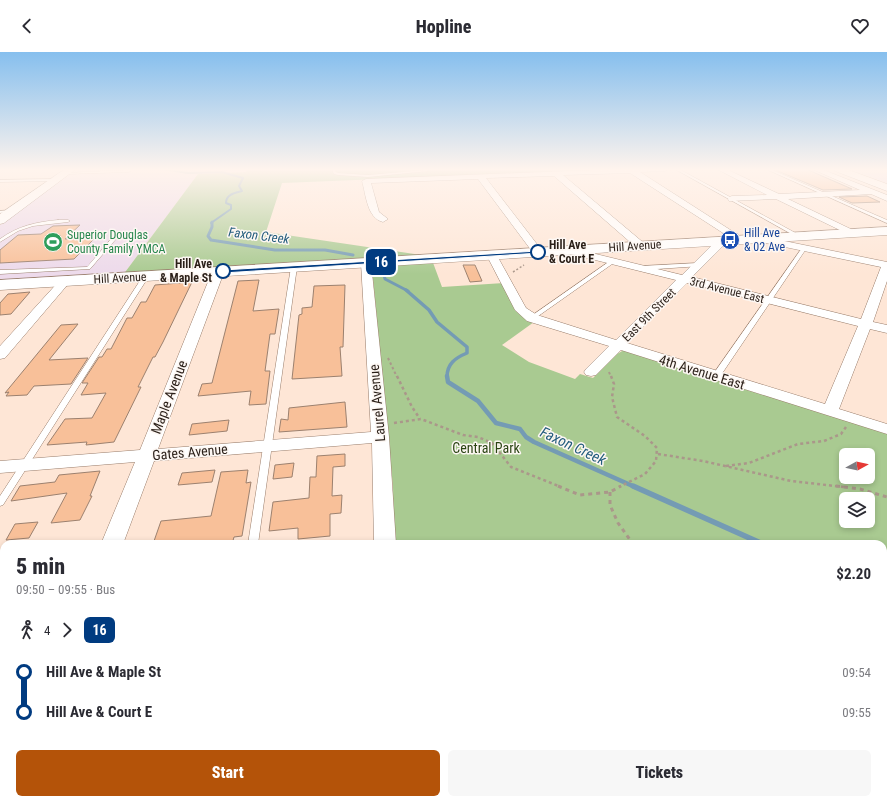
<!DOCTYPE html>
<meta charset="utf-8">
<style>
body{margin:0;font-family:"Roboto Condensed",sans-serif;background:#f7f7f7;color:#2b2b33;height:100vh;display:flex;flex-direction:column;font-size:15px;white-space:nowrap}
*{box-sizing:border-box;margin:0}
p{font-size:13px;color:#7c7c81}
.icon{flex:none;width:22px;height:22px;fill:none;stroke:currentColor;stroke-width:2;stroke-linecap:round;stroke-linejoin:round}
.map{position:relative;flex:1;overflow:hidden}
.panel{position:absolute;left:0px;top:488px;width:887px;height:264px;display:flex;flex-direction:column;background:#fff;border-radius:12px 12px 0 0;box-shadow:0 2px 6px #0003}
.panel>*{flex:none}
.badge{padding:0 8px;border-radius:6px;font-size:14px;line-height:26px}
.needle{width:26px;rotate:82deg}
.buttons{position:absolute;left:839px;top:396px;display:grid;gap:8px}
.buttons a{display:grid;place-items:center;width:36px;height:36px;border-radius:6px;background:#fff;box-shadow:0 2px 6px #0003;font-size:20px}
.map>.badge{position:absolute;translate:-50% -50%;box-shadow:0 0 0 2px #fff}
.legs{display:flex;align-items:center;gap:6px;height:44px;padding:0 16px;font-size:13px}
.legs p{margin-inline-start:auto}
.headline{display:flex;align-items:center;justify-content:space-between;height:68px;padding:0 16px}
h1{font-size:22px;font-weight:800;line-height:30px}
.action{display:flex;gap:8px;margin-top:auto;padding:8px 16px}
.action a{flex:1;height:46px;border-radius:6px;background:#b45309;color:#fff;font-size:16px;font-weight:800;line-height:46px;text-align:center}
.action a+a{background:#f7f7f7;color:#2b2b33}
ul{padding:0 16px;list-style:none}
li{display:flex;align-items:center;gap:14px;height:40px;font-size:15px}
li i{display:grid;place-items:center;width:6px;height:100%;margin:0 5px;background:currentColor}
li i::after{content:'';width:10px;height:10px;margin:-5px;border:3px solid;border-radius:50%;background:#fff}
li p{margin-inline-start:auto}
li:first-child i{background:linear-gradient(#0000 50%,currentColor 0)}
li:last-child i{background:linear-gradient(currentColor 50%,#0000 0)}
header{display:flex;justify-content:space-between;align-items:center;height:52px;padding:0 16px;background:#fff;font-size:18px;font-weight:800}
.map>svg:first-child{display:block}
.commercial{fill:#eddaeb}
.green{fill:#a9ca91;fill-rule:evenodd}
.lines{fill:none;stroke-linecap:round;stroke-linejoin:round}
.stream-far4{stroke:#749bb4;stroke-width:2}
.stream-far3{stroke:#749bb4;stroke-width:3}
.stream-far2{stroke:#749bb4;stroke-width:3.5}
.stream-far1{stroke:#749bb4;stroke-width:4.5}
.stream{stroke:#749bb4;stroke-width:5.5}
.building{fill:#f8c099;stroke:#9c816f}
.lane-casing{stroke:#997d6b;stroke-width:1}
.street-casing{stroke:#997d6b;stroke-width:1}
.secondary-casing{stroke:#997d6b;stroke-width:1}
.highway-casing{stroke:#997d6b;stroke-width:1}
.path-far4{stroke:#aa978a;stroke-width:1.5;stroke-dasharray:2 2;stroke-linecap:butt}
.path-far3{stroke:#aa978a;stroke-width:2;stroke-dasharray:2.5 2.5;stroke-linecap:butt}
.path-far2{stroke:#aa978a;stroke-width:2.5;stroke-dasharray:3 3;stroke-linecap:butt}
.path-far1{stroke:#aa978a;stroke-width:3;stroke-dasharray:4 4;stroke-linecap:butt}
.path{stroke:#aa978a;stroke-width:4;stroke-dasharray:5 5;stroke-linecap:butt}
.lane{fill:#fff;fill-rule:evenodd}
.street{fill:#fff;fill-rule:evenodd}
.secondary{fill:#fff;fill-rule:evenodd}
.highway{fill:#fff;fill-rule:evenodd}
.line-1{fill:#003b80;stroke:#fff}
.stop-1-dot{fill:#fff;stroke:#003b80;stroke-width:2}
.labels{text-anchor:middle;stroke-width:3;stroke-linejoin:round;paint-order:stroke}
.far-transit-label{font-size:12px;fill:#164399;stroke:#fdf7f3;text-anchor:start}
.far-leisure-label{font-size:12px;fill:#27864d;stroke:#fdf7f3;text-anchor:start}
.far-stop-label{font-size:12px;font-weight:bold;fill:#2a1f18;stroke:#fdf7f3;text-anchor:start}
.far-street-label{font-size:12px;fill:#2a1f18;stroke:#fdf7f3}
.far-water-label{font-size:13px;font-style:italic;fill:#235c7d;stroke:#fdf7f3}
.street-label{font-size:14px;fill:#2a1f18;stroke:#fdf7f3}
.park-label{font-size:14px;fill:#2b4413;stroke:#fdf7f3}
.water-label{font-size:15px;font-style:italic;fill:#235c7d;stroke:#fdf7f3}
</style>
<header><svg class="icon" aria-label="back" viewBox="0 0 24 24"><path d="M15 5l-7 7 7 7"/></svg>Hopline<svg class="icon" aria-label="heart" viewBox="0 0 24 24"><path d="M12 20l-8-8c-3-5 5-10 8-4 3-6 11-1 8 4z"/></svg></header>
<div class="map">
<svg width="887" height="752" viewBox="0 0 887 752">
<rect width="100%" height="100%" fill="#fee6d6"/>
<path class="commercial" d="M77,117H248L246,120L198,122L123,223L0,229V173Z
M849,117H887V131Z"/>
<path class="green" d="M248,117H630L282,131L266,180L428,204L123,223L198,122L246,120Z
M432,208L442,235L504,231L534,270L502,293L529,310L575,327L580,322L593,326L617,302L624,298L887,380V752H637L631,748H883V492H394L393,435L372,216L374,214ZM846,403H868V425H846ZM846,447H868V469H846Z"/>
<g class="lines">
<path class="stream-far4" d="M163,117L188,121L222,120L243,126L239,134L242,139C235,141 226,142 226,151L231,153V157L211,171"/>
<path class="stream-far3" d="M212,170V175L208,184L211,188L275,198H325L353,203
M377,217V219L384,223L385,227L408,239"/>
<path class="stream-far2" d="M406,238L429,258L437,270L467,295V301C455,306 447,312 447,325"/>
<path class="stream-far1" d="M447,324L448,330L478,349L496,371L520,377L526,385L534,390L635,435"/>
<path class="stream" d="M633,434L763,492
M883,545L887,547"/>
</g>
<path class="building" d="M773,117H806L852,137L823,138Z
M867,144L880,150L852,151L839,145Z
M80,173L65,187L95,186L74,207L0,211V198L18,183L41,182L53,174Z
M463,213H475L482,229L470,230Z
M259,228L253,259L279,257L275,282H270L265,319H270L266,352L249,353L251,339L198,344L202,332L212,331L238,229Z
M192,230L163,290L155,305H153L138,335H141L114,390L86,393L87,390L47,393L65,367L92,366L106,341L81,343L88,331H82L99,305H102L107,297H111L127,266H132L141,250H146L155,233Z
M345,233L343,295H340L342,324L292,327L299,263L302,262V256L312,255L314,234Z
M30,240L11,262L0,263V251L8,242Z
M78,272L49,308L88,306L71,332L34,334L27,343L6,344L9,340L5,341L61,273Z
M345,350L347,375L279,380L281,367L288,368L289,356Z
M229,368L227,379L189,383L192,372Z
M345,402V414L333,415L332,444L342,443L341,461L330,462V484L298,487V476L269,479L273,450L309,446L310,425H316L317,404Z
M294,411L292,425L273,427L275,413Z
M215,418L212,430L178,433L182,421Z
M248,418L246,431L251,430L242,484L234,485L232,492H153L161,469L211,464L221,420Z
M100,419L90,444H92L80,468L51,471L67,441L11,449L20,434L55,430L59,423Z
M38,470L29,486L6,488L15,472Z"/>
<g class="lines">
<g class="lane-casing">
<path id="lane" d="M129,117H133L129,120L66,122L64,121L128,118Z
M332,117H334L336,120L338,121L368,123L426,118L428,119L368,125L338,123L334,122Z
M675,117H679L801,184L797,185Z
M766,117H770L887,168V171Z
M57,127L56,129L0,130V128Z
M13,158L14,159L0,161V159Z
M58,168H68L70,169L68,170L33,174L18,179L0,190V187C18,174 36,170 58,168Z
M112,186L116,187L90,217L0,222V218L87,215Z
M802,196L806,197L719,326H713L712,324Z
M610,209L615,210L534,267H530V265Z
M699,211L702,213L701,214L642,218L639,216L642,214Z
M294,213L297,215L258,492H248L291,215Z
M146,222L149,224L3,453L0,454V444L143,224Z
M173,748H190L191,752H174Z"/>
</g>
<g class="street-casing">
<path id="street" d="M620,117H668L665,119L640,120L746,188L741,191L737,190L630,121L563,123L645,192L646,194L641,197L637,196L554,124L486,126L543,200L538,203L534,202L478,127L371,131L379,160L388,167L383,170C367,166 366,143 362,129L366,127Z
M717,117H726L779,142L860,138L812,117H821L887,143V149L871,142L788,147L855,179L857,181L855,183L852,184L776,147L729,149L728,147L729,145L732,144L767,143Z
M760,184L887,210V229L873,270L887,273V281L870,277L839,357L887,372V382L621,298L596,323L591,324L586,323L584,320L586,317L609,294L527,269L515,258L486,202L487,200H495L526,256L537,263L616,288L676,228L563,200L562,198L563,196L567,195L682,223L718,187L722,186L727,189L726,191L692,225L861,267L881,215L756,189L755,187L756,185ZM687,231L858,274L825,352L627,291Z
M366,208L371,211L389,385L396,492H374L372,391L154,409L123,492H101L135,410L0,421V409L140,398L212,220L218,217L224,220L158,397L371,380L361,211Z
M65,226L69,227L71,229L69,231L5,306L0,307V294L61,227Z
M4,736V748H28L27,752H0V741Z
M140,748H173L172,752H139Z
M581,748H616L617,752H582Z"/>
</g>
<g class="secondary-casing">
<path id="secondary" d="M65,117H76L4,171L0,172V162Z
M887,175V183L0,238V228Z"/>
</g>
<g class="highway-casing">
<path id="highway" d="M833,117H846L887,132V139L835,119Z"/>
</g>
<path class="path-far4" d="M513,220L524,213"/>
<path class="path-far3" d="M388,306L397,325
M609,320L611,325"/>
<path class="path-far2" d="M397,324L412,355L420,367
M611,324L614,332L612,345L617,365L645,384L657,396L656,409L645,422L619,435
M394,371L421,367L463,383L478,385L492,391L511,415L561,435
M658,402L703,409L791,429L844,435
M726,414L749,411L798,392L824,389L841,382L846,375"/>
<path class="path-far1" d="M558,434L580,443L610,440L621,434
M836,434L860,437L887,445
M610,440V453L618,471L633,492"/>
<path class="path" d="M883,669L887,674
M766,748L767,752"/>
<use href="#lane" class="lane"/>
<use href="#street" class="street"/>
<use href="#secondary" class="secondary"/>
<use href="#highway" class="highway"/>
</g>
<linearGradient id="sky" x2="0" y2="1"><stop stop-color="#86bfee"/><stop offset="0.53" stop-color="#fff4ed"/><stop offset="1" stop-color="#fff4ed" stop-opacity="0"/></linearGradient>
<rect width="887" height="222" fill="url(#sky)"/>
<path class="line-1" d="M538,199L540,201L223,221L221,219L223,218Z"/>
<defs>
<g id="bus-disc" transform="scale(1)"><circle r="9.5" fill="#1a4fb4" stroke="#fdf7f3"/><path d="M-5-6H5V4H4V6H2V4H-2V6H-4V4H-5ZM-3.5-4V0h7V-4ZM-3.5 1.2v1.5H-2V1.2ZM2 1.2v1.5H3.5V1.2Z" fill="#fff"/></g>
<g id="stadium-disc" transform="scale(1)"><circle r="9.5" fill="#2e9e5b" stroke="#fdf7f3"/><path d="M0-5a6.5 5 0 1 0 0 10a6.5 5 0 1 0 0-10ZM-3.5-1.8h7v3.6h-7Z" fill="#fff"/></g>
</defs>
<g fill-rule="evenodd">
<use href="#bus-disc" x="730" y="188"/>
<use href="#stadium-disc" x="53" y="190"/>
</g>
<g class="stop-1-dot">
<circle cx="538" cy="200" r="7"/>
<circle cx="223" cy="219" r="7"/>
</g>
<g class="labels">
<g class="far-transit-label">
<text x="744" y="185">Hill Ave<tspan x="744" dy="14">&amp; 02 Ave</tspan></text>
</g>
<g class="far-leisure-label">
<text x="67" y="187">Superior Douglas<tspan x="67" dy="14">County Family YMCA</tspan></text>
</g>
<g class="far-stop-label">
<text x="549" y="197">Hill Ave<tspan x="549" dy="14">&amp; Court E</tspan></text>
<text x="212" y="216" text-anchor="end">Hill Ave<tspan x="212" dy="14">&amp; Maple St</tspan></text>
</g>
<g class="far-street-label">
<text transform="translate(635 194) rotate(-4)" y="4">Hill Avenue</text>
<text transform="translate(120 226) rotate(-3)" y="4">Hill Avenue</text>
<text transform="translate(727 238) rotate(14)" y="4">3rd Avenue East</text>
<text transform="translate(649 263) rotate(-45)" y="4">East 9th Street</text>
</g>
<g class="far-water-label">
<text transform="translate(259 183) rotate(7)" y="5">Faxon Creek</text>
</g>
<g class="street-label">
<text transform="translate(702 320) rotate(17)" y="5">4th Avenue East</text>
<text transform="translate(169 345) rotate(-69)" y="5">Maple Avenue</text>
<text transform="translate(377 351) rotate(-95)" y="5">Laurel Avenue</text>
<text transform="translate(190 400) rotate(-5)" y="5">Gates Avenue</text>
</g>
<g class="park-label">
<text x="486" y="401">Central Park</text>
</g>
<g class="water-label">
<text transform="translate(573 394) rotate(25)" y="5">Faxon Creek</text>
</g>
</g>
</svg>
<div class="buttons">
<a><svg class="needle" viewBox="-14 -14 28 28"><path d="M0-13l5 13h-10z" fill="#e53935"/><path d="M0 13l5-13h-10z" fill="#7c7c81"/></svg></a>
<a><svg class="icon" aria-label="layers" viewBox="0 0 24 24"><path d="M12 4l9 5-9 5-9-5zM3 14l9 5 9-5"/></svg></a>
</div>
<b class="badge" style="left:381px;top:210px;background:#003b80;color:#fff">16</b>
<section class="panel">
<div class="headline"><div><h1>5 min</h1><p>09:50 – 09:55 · Bus</p></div><b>$2.20</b></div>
<div class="legs"><svg class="icon" aria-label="walk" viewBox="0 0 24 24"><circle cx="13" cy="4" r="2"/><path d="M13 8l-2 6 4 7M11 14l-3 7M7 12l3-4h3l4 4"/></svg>4<svg class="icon" aria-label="forward" viewBox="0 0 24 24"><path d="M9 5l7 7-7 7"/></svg><b class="badge" style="background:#003b80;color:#fff">16</b></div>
<ul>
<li><i style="color:#003b80"></i><b>Hill Ave &amp; Maple St</b><p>09:54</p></li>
<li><i style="color:#003b80"></i><b>Hill Ave &amp; Court E</b><p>09:55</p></li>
</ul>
<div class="action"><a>Start</a><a>Tickets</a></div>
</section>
</div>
